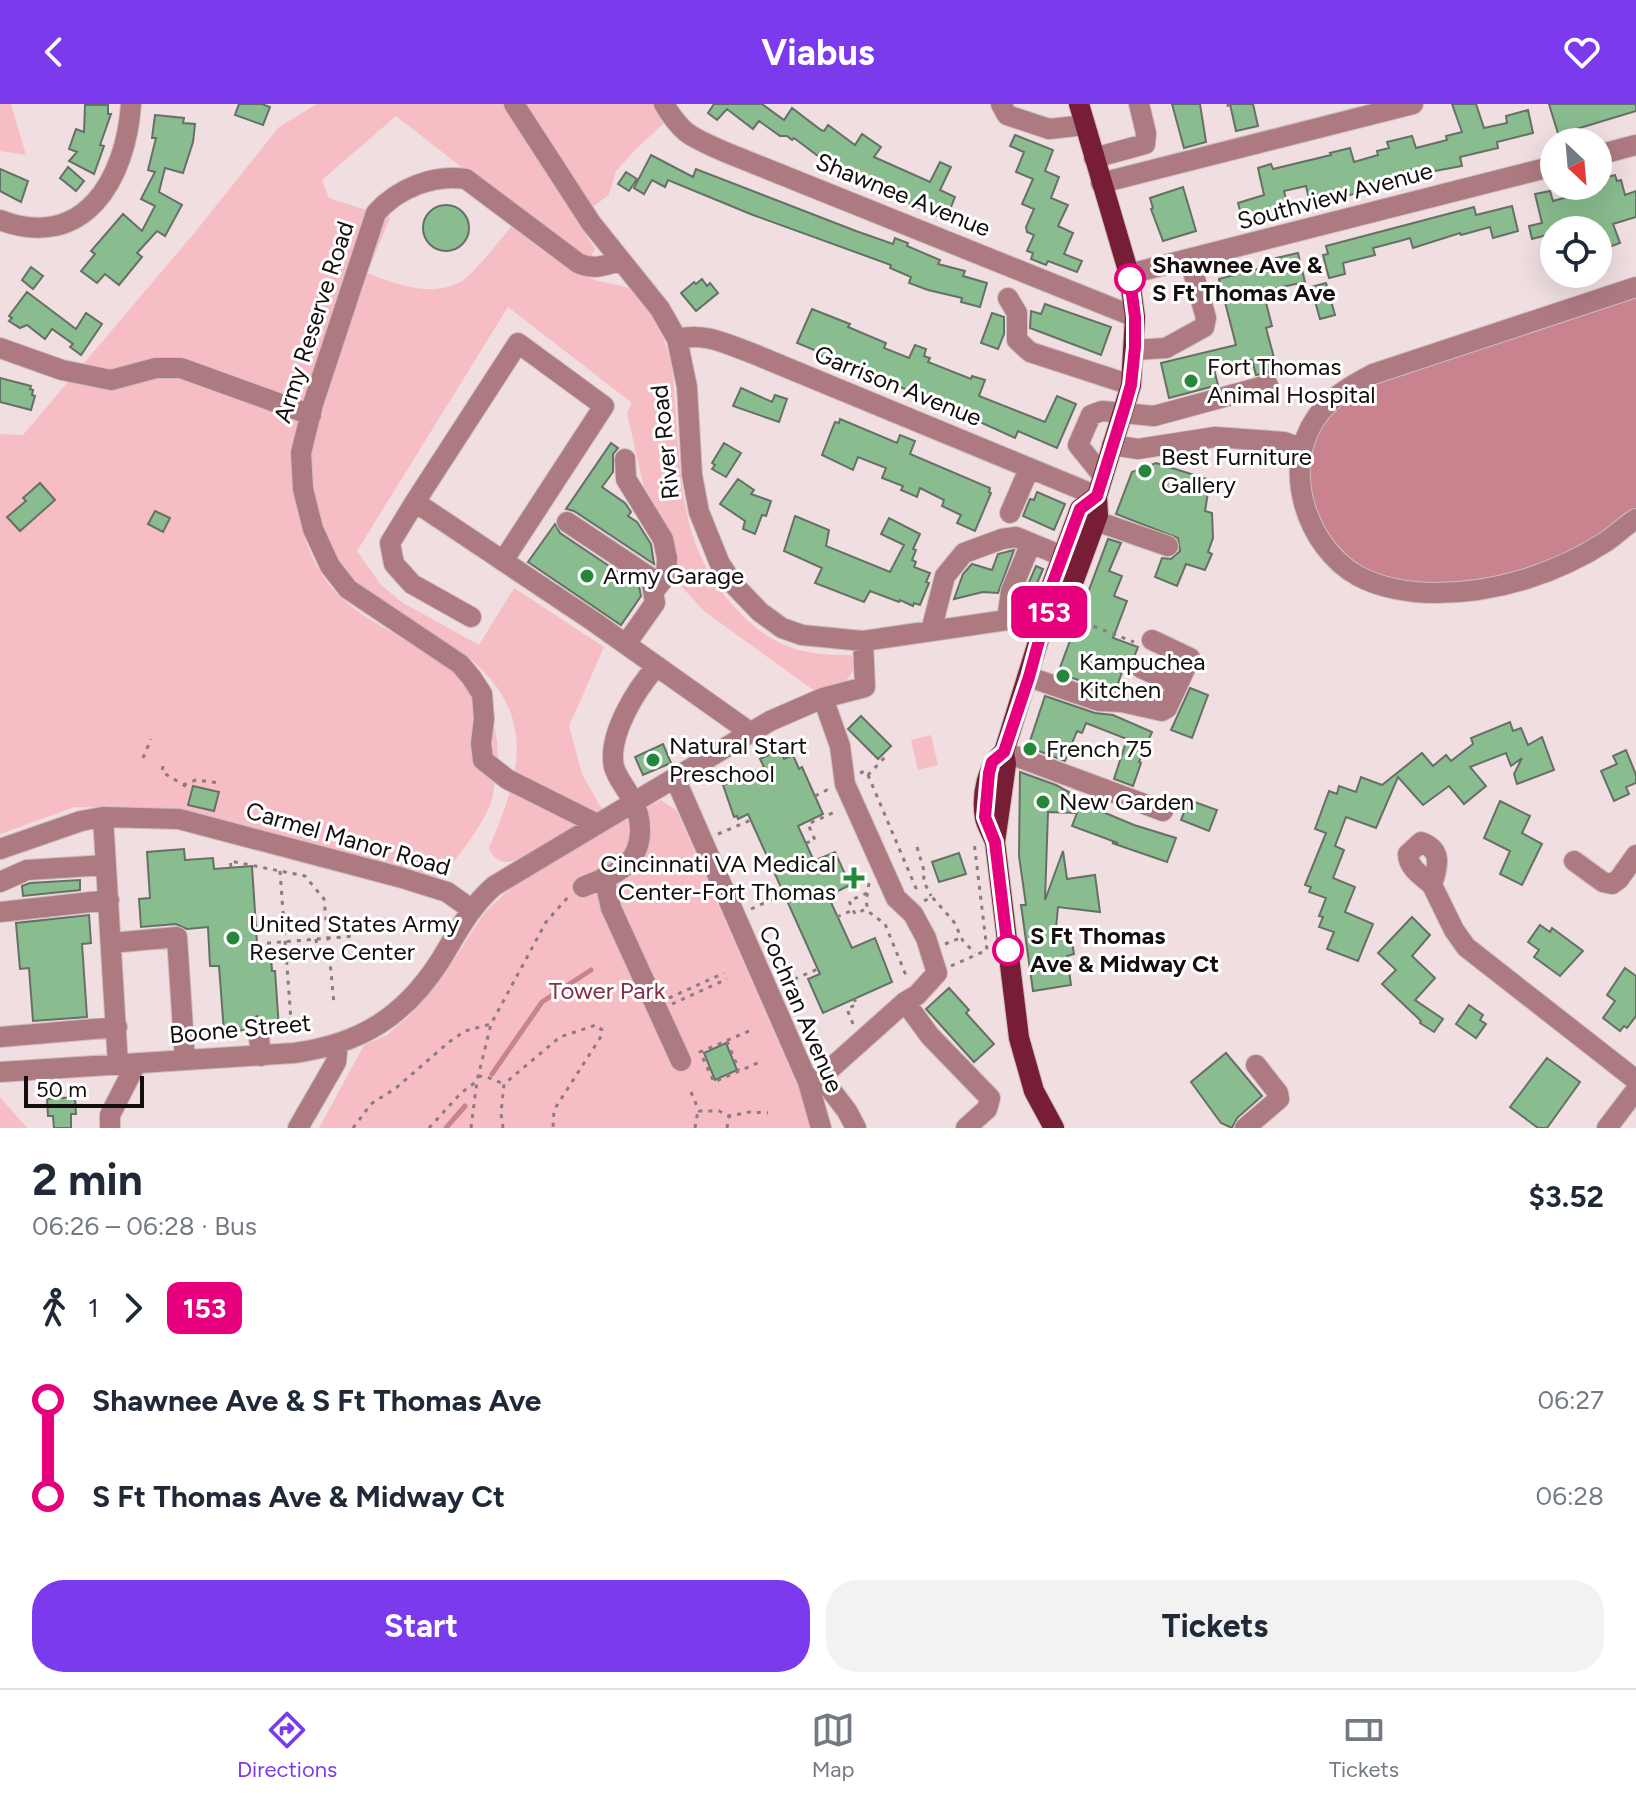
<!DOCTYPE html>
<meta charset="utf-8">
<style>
body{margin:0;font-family:Figtree,sans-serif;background:#f2f2f3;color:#1f2937;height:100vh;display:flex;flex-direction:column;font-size:30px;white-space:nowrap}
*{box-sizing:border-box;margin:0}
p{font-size:26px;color:#747a83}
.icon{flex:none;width:44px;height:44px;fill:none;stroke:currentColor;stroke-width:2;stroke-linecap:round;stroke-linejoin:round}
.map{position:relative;height:1024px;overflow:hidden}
.drawer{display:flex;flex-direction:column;background:#fff;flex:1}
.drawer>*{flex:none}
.badge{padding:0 16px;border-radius:12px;font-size:28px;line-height:52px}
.needle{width:52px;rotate:154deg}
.tools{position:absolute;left:1540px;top:24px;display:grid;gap:16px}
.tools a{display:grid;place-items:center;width:72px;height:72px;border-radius:50%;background:#fff;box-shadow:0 8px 32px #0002;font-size:40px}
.scale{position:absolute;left:24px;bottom:20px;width:120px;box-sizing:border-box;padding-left:8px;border:4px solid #140e0e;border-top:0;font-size:22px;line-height:28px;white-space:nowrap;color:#140e0e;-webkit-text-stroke:6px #fff;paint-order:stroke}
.map>.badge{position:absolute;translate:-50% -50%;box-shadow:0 0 0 4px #fff}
.legs{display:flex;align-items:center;gap:12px;height:88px;padding:0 32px;font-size:26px}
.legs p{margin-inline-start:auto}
.summary{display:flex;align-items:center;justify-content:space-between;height:136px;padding:0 32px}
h1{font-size:44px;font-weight:700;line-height:60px}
.action{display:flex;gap:16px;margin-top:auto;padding:16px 32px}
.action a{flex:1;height:92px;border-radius:32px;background:#7c3aed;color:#fff;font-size:32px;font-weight:700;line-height:92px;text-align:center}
.action a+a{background:#f2f2f3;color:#1f2937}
ul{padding:0 32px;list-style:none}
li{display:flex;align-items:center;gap:28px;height:96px;font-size:30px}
li i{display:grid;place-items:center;width:12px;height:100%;margin:0 10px;background:currentColor}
li i::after{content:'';width:20px;height:20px;margin:-10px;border:6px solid;border-radius:50%;background:#fff}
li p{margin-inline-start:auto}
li:first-child i{background:linear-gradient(#0000 50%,currentColor 0)}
li:last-child i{background:linear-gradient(currentColor 50%,#0000 0)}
header{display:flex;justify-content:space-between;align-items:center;height:104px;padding:0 32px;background:#7c3aed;color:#fff;font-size:36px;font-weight:700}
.menu{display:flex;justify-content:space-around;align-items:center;height:112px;border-top:2px solid #e0e1e3;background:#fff;font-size:22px;color:#747a83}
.menu a{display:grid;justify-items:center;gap:4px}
.menu .on{color:#7c3aed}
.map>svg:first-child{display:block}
.green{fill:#f7bdc5}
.water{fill:#c8838e}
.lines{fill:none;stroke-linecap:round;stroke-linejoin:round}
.stream{stroke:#c8838e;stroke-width:5}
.building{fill:#89bc8e;stroke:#667066;stroke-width:2}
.minor-casing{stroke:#cdbdbe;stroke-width:22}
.major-casing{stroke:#cdbdbe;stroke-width:22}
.path{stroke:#8a7d7e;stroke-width:3;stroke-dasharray:4 6;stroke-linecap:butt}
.minor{stroke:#ae7a82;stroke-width:20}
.major{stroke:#771d35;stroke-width:20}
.line-1-casing{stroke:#fff;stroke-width:18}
.line-1{stroke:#e6007e;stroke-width:12}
.stop-1-dot{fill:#fff;stroke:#e6007e;stroke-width:4}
.poi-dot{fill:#24873a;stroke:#fff;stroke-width:3}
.labels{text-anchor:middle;stroke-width:6;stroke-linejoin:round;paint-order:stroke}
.street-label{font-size:24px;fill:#140e0e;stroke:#fff}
.stop-label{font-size:24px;font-weight:bold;fill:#140e0e;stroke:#fff;text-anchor:start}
.poi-label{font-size:24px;fill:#140e0e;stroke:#fff;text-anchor:start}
.park-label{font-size:24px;fill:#833042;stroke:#fff}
</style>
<header><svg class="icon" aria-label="back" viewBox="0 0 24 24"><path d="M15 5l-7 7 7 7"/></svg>Viabus<svg class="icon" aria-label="heart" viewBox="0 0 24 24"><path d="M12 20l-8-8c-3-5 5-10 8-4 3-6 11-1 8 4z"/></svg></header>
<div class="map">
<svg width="1636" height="1024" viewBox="0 0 1636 1024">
<rect width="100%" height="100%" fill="#f0dee0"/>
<path class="green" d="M0,0H11L26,51L0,47Z
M317,0H503L595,145L589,156L522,110L396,12L322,76L329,94L390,114L367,169C396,180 430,194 460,178C473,172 500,135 512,122C537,143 561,162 592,175C604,180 623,179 633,187C640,192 649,208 654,216C674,250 673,272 676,309C682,389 682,450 741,510C774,544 805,552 851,551L856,559C847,583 838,582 816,588L704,507L680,481L673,444L648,402L627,309L632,299L508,203L357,447L381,481L403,499L479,541L514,484L604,543L569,622L582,670L602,705C582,718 529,758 507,758C498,758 492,752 489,744C517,677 539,618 476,560C467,551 452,545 440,538C412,521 379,503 355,480C326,453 312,409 294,374C296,412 308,459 335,487C365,520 410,534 446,560C486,588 505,625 495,674C494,684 493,695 489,704C477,729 458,752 441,774L161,705L75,703L0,730V330L23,331L196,127L279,23Z
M525,0H656L664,19L636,45L616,67L609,91L591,104Z
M931,631L938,661L918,666L911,636Z
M661,696L677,707L801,990L811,1024H319L364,941L387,931L410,911L453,857L485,808L510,785L582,740Z
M0,993L27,1024H0Z"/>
<path class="water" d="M1636,194V407C1613,422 1590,442 1565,454C1519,477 1435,489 1386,477C1351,469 1321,435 1311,402C1303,377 1311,341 1324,319C1337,299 1356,290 1376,279Z"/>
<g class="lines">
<path class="stream" d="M492,970L542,898L591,866
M446,1024L465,1002"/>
</g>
<path class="building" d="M239,0H262L270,3L263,21L235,11Z
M714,0H762L784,16L792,4L821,26L824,27L828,21L855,41L862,30L881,43L874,53L930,78L940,58L951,63L940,86L955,93L947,113L944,115L872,83L873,79L855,67L853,70L829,54L826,58L794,34L792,36L787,32H780L759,17L753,25L727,5L717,16L708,9Z
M1172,0H1200L1206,38L1184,44Z
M1230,0H1253L1258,22L1236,27Z
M1452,0H1476L1484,24L1507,19L1506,12L1528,6L1533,29L1497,38L1498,44L1460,53L1462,62L1418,70L1416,64L1393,71L1394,77L1347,92L1310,100L1306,82L1284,87L1289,107L1283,109L1284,111L1244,122L1238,99L1264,91L1258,64L1271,60L1273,65L1331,51L1330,49L1350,44L1354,58L1378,51L1377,47L1389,44L1387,38L1412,32L1416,44L1447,36L1446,32L1462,28Z
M1549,0H1636V7L1570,27L1572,32L1560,36Z
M85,1H108V10H111L100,41L104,42L94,70L69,57L77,48L69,45L76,25L84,28Z
M155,11L184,14L183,19L195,20L193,38L183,69L165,64L159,88L182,101L165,132L157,127L137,149L142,153L119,181L105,170L97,179L81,167L95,150L91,147L123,110L142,127L155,102L141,95L155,68L148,66L156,34H152Z
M1015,31L1053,46L1045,67L1059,73L1051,94L1068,101L1058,122L1073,129L1064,150L1082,157L1077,168L1048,157L1046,161L1031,155L1033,149L1027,147L1034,131L1027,128L1026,123L1034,105L1022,100L1033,75L1016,68L1024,48L1010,42Z
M651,51L693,73L696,65L856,127L893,140L895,134L908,139L907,142L940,156L938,160L965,167L963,172L987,179L980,203L961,198L962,194L928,186L909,179L911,173L890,164L891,161L753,111L668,76L665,83L652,76L644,90L634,84Z
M68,63L84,77L76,87L60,74Z
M0,65L28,77L21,98L0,87Z
M626,68L637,75L629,87L618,80Z
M1615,71L1617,77L1621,76L1625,91L1636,87V113L1613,120L1620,139L1604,145L1597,123L1587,126H1554V129L1532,135L1529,122L1542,119L1535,90L1550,87L1553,97L1603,83L1601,75Z
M1183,83L1196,127L1163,137L1151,105L1153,104L1150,94Z
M423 124a23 23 0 1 1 46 0a23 23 0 1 1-46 0Z
M1512,102L1518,127L1493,134L1490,123L1461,131L1460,129L1413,144L1410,134L1400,137L1373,144L1375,151L1343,159L1345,170L1329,174L1323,151L1328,150L1326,142L1474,103L1476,111Z
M1298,149L1305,178L1263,187L1272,222L1266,224L1279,272L1271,268L1256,271L1252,256L1214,265L1218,281L1169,294L1161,259L1236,241L1219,175L1277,160L1276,154Z
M31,163L43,172L33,185L22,176Z
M702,175L707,182L710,179L718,189L696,207L681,189L694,178L696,180Z
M1326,179L1335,211L1320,215L1311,183Z
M27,188L76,225L86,209L102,220L81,251L70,243L73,240L52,225L45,235L27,221L20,224L9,217L12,214L9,212Z
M1045,200L1111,223L1101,251L1030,224L1031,207L1041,210Z
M812,205L850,220L848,223L886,239L884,244L909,254L915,241L926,245L924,252L930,254L928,258L971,275L972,272L985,276L979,292L1045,318L1057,292L1076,300L1057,344L1018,327L1015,334L918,290L816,250L817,247L797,239Z
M992,209L1004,213V230L998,245L981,239Z
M0,274L31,282L30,285L33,286L32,291L35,292L31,306L0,298Z
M741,284L772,298L775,291L787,295L779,318L733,302Z
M840,315L897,339L900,331L915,337L910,350L990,384L989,388L991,389L975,427L957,419L961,411L942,402L944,396L920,384L917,393L901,386L903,382L882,374L886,364L858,353L853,366L822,351L835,318L839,319Z
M611,339L618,344L613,350V368L602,383L625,399L631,408L628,412L637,418L651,440L654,460L574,407L566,405Z
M724,339L741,349L726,373L712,365L715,361L712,359Z
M1156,359L1210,376L1205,407L1212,409L1213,434L1208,448L1212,450L1205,466L1186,460L1177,482L1155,473L1162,454L1171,455L1180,447L1178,434L1116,410L1132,368Z
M738,375L754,386L751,390L771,397L766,412L762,411L755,430L743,425L745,417L720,400Z
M40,379L55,396L20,427L7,413L26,397L23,394Z
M1037,388L1065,400L1054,426L1023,412L1030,395L1034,396Z
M155,407L170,414L163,428L148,420Z
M795,412L829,426L826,442L890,468L904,441L881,430L889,414L920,430L913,445L916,446L912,456L916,458L914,463L930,469L926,478L929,479L920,501L914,499L913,502L900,496L899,498L870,487L864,498L815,479L822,464L784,447Z
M555,420L560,429L639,482L641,492L621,521L528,458Z
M1108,435L1121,439L1109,467L1122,472L1114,492L1127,497L1113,534L1138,543L1134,553L1129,558L1126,557L1116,585L1101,584L1058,569Z
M1014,446L998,489L983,488L954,495L963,470L972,460L992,466L998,450Z
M1036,462L1043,465L1033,489L1024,490Z
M1190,584L1208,591L1192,634L1171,626Z
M1045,592L1095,609L1113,611L1152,628L1139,658L1141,659L1133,682L1114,675L1127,635L1086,619L1082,629L1077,627L1065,657L1028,643Z
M861,612L891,642L878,655L848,625Z
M1510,618L1513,627L1521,624L1528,641L1542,633L1554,666L1517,680L1514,670L1522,654L1511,662L1506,649L1470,663L1486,682L1464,700L1449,682L1423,701L1398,673L1376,724L1346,713L1335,742L1344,746L1333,774L1355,783L1345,808L1373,820L1358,857L1327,845L1334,828L1319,823L1323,813L1319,812L1326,794L1309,788L1311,783L1305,781L1326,729L1315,725L1329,687L1337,690L1339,682L1356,688L1361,673L1382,681L1422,649L1433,662L1446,651L1451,657L1473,640L1471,634Z
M663,640L671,659L643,671L635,653Z
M780,646L784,655L793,651L799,665L802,663L823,710L798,722L814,757L835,748L850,781L828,792L852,844L875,834L892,878L823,909L808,875L820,870L748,710L738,715L737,712L734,713L723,681L764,663L760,655Z
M1626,646L1636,671V679L1626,683L1629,690L1614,697L1601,667L1617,660L1613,652Z
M1020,668L1056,681L1069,688L1067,693L1134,721L1176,734L1167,758L1112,739H1118L1072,722L1077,709L1048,708L1045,796L1063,747L1067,775L1095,771L1100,808L1058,803L1055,834L1071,831L1074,850L1067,852L1071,881L1033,887L1021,801H1026L1019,752Z
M193,682L219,688L214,707L188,701Z
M1189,696L1217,706L1209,727L1181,716Z
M1500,697L1530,712L1522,729L1542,740L1522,781L1500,770L1510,747L1484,734Z
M184,745L185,756L213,754L214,765L252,762L258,854L271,853L272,867H275L279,924H271L268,917L257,912L250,915L245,926L224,928L219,862H210L208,823L187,825L176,820L141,823L139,795L150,794L147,748Z
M959,749L966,770L939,778L932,758Z
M80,776V786L23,792L22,782L30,779Z
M89,811L91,839L82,840L87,913L33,917L29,864L20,865L16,819Z
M1412,813L1430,831L1412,852L1435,874L1415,896L1443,915L1434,928L1420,919L1421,917L1382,880L1396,866L1378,849Z
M1540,821L1550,828L1552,824L1583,847L1560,872L1534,853L1539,846L1528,838Z
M1625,864L1636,872V912L1627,924L1624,922L1620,927L1603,914L1615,897L1607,891Z
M949,884L969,906L966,909L994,940L974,958L926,905Z
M1469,901L1483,911L1480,916L1486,920L1476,934L1456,920Z
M726,939L737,966L715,976L704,949Z
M1226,949L1262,992L1237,1014L1232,1024L1221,1019L1191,978Z
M1547,954L1580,978L1547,1024H1538L1510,1003Z
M75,993L76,1010H71V1024H54L53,1012H48L47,995Z"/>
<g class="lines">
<g class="minor-casing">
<path id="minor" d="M514,0L591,119L660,205L677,235L687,283L692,371L699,408L720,460L735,482L760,508L782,524L802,531L863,537L1007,516L1043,522
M664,0C683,32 692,33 725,48L1135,213
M1001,0L1007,11L1049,25L1085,21
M1598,51L1636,41
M1094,54L1145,40L1146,29L1139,0
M1101,79L1413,0
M0,116C85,148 126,74 131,0
M1129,170L1554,62
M1636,183L1373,270C1352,281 1329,294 1316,314C1281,364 1306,443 1358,472C1380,484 1410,489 1435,489C1496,489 1556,470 1607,437C1617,430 1626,421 1636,415
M1008,194L1017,209V236L1030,248L1131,281
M677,235C706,228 726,240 754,250L1097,392
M0,244L62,266L111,276L156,264H181L311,311
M1134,246L1166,244L1204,223L1206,214L1190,157
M1112,341L1138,345L1215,333L1284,338L1301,344
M625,355L626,375L663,435L667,454L666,472L654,487
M1103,372L1078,341L1091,311L1102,307L1154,312L1268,281
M415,398L390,439L394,460L412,480L471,513
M1010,409L1029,365
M1096,417L1168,442
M567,418L651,474L655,499L626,540
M503,457L604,302L518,239L415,398L593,517L751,629
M1007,516L1011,487L1031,439
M931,527L945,472L964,449L1002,435L1016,433L1062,452
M1141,564L1177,580
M1029,573L1099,597L1122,598L1162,607L1167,604L1190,554L1152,536
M1004,648L1163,707
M675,674L808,978L821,1024
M103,713L118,961
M597,720L507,675L483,656L481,639L484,615L482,590L471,573L460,560L348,485L330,462L313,425L303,385L301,349L313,300L376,109C398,84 434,70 466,75L578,159C592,166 605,162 619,157
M0,745L81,717L103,713L179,715L399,773L447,788L471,805
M1574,757L1603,778L1612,780L1619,775L1636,751
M604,773L611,804L681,957
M0,778L27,766L106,761
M1432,781C1422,772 1408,764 1408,750L1421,738C1443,746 1438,762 1432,781L1454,826L1466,843L1636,976
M583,783C596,777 617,771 627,760C644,743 643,715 632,696C627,685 617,674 614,663C607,631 637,584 657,562
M0,808L109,796
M111,839L177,833L185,956
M905,898L930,932L990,994L987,1005L966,1024
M258,925L261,952
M0,933L117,923
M0,968L294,949C360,940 404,913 440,857C457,829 470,803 494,782L770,617L823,594L865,583L863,537
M821,973L847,1007L856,1024
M808,978L821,973L905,898L917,891L937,869L926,834L913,810L896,794L845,680L840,642L823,594
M110,1024V1011L136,960
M298,1024L336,958L338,940
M1245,1024L1279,995L1278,989L1256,961
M1607,1024L1636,986"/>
</g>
<g class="major-casing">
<path id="major" d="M1053,500L1067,493L1070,487L1098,411L1097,392L1131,281L1135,213L1129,170L1079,0
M995,738C992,730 987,722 985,714C981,691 987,662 1004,648
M1054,1024L1034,987L1019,934L995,738L1006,660L1004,648L1043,522L1053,500L1050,486L1080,405L1097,392"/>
</g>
<path class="path" d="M1228,0V3
M1075,515L1134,538
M143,654L151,635
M163,662L162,668L192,686
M860,669L865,667L868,671L886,652
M868,671L918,789
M183,681L196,676L220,679
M815,692L827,686L828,688
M718,730L751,716
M806,739L815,736L808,720L837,707
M917,743L925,770L923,776L931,792
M231,763L230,757L305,772L324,795L334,900
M280,767L292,930
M869,779L866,798L869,808L885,820L907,874
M867,789L849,797L855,810L868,804
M924,797L932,793L954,818L963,837L975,849
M751,805L784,790
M837,813L853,806
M316,835L318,852
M257,840L355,832
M945,840L960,834
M951,862L987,846L974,738
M785,879L818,865
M669,894L724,869
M672,900L727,875
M853,920L847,905L857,900L854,895
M749,927L700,948L714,978L762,957
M727,937L739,966
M478,972L487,973L504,980
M691,988L699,1007H719L729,1012L750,1008L768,1009
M353,1024L371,1000L396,984L449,938L465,927L491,920
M429,1024L461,989L477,977
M471,1024L477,977L491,920L546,818L568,793
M503,1024L501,1009L504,980L560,933L596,921L602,926V931L554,1006L553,1024
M695,1024L698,1006
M727,1024L729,1012"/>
<use href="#minor" class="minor"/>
<use href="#major" class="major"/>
</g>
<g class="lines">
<g class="line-1-casing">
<path id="line-1" d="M1008,846L995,738L985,713L989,669L992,658L1004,648L1029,573L1043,522L1053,500L1050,486L1080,405L1097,392L1125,302L1131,281L1135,243V213L1130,175"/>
</g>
<use href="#line-1" class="line-1"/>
</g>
<g class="stop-1-dot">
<circle cx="1130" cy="175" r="14"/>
<circle cx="1008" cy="846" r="14"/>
</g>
<g class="poi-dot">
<circle cx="1191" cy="277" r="8"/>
<circle cx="1145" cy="367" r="8"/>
<circle cx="587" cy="472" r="8"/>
<circle cx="1063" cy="572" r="8"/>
<circle cx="1030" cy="645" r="8"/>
<circle cx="653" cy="656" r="8"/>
<circle cx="1043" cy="698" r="8"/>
<path d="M850 762h8v8h8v8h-8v8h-8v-8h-8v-8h8z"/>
<circle cx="233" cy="834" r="8"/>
</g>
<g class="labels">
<g class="street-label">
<text transform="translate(903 91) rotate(22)" y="8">Shawnee Avenue</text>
<text transform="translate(1335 92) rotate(-15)" y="8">Southview Avenue</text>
<text transform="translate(314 218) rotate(-72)" y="8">Army Reserve Road</text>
<text transform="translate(898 282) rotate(22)" y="8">Garrison Avenue</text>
<text transform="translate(665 338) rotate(-96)" y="8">River Road</text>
<text transform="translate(348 735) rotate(16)" y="8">Carmel Manor Road</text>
<text transform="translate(801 905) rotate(67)" y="8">Cochran Avenue</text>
<text transform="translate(240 925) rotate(-5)" y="8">Boone Street</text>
</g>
<g class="stop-label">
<text x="1152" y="169">Shawnee Ave &amp;<tspan x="1152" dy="28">S Ft Thomas Ave</tspan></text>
<text x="1030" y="840">S Ft Thomas<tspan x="1030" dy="28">Ave &amp; Midway Ct</tspan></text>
</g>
<g class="poi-label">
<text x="1207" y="271">Fort Thomas<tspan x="1207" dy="28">Animal Hospital</tspan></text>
<text x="1161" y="361">Best Furniture<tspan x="1161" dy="28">Gallery</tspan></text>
<text x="603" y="480">Army Garage</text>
<text x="1079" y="566">Kampuchea<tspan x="1079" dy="28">Kitchen</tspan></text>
<text x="669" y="650">Natural Start<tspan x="669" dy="28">Preschool</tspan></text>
<text x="1046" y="653">French 75</text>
<text x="1059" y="706">New Garden</text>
<text x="836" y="768" text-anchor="end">Cincinnati VA Medical<tspan x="836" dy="28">Center-Fort Thomas</tspan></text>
<text x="249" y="828">United States Army<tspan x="249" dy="28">Reserve Center</tspan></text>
</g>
<g class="park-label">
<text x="607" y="895">Tower Park</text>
</g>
</g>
</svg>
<div class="tools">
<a><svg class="needle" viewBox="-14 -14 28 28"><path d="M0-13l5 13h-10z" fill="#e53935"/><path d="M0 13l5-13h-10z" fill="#747a83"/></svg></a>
<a><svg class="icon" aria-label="locate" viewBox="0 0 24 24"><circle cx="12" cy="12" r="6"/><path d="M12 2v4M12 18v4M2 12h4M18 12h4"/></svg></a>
</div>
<div class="scale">50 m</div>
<b class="badge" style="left:1049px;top:508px;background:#e6007e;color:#fff">153</b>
</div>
<section class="drawer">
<div class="summary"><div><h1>2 min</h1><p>06:26 – 06:28 · Bus</p></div><b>$3.52</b></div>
<div class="legs"><svg class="icon" aria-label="walk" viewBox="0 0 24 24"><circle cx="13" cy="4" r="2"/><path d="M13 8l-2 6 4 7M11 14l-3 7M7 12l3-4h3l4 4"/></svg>1<svg class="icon" aria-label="forward" viewBox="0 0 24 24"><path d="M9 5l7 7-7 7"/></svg><b class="badge" style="background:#e6007e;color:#fff">153</b></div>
<ul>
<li><i style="color:#e6007e"></i><b>Shawnee Ave &amp; S Ft Thomas Ave</b><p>06:27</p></li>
<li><i style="color:#e6007e"></i><b>S Ft Thomas Ave &amp; Midway Ct</b><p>06:28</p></li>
</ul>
<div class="action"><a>Start</a><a>Tickets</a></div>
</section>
<nav class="menu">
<a class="on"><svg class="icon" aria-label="directions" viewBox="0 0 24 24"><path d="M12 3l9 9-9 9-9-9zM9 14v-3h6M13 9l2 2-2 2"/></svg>Directions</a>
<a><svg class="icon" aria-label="map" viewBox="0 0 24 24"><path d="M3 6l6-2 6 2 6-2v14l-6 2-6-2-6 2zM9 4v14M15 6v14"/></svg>Map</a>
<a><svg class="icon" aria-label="tickets" viewBox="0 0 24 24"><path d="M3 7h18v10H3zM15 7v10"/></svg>Tickets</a>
</nav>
